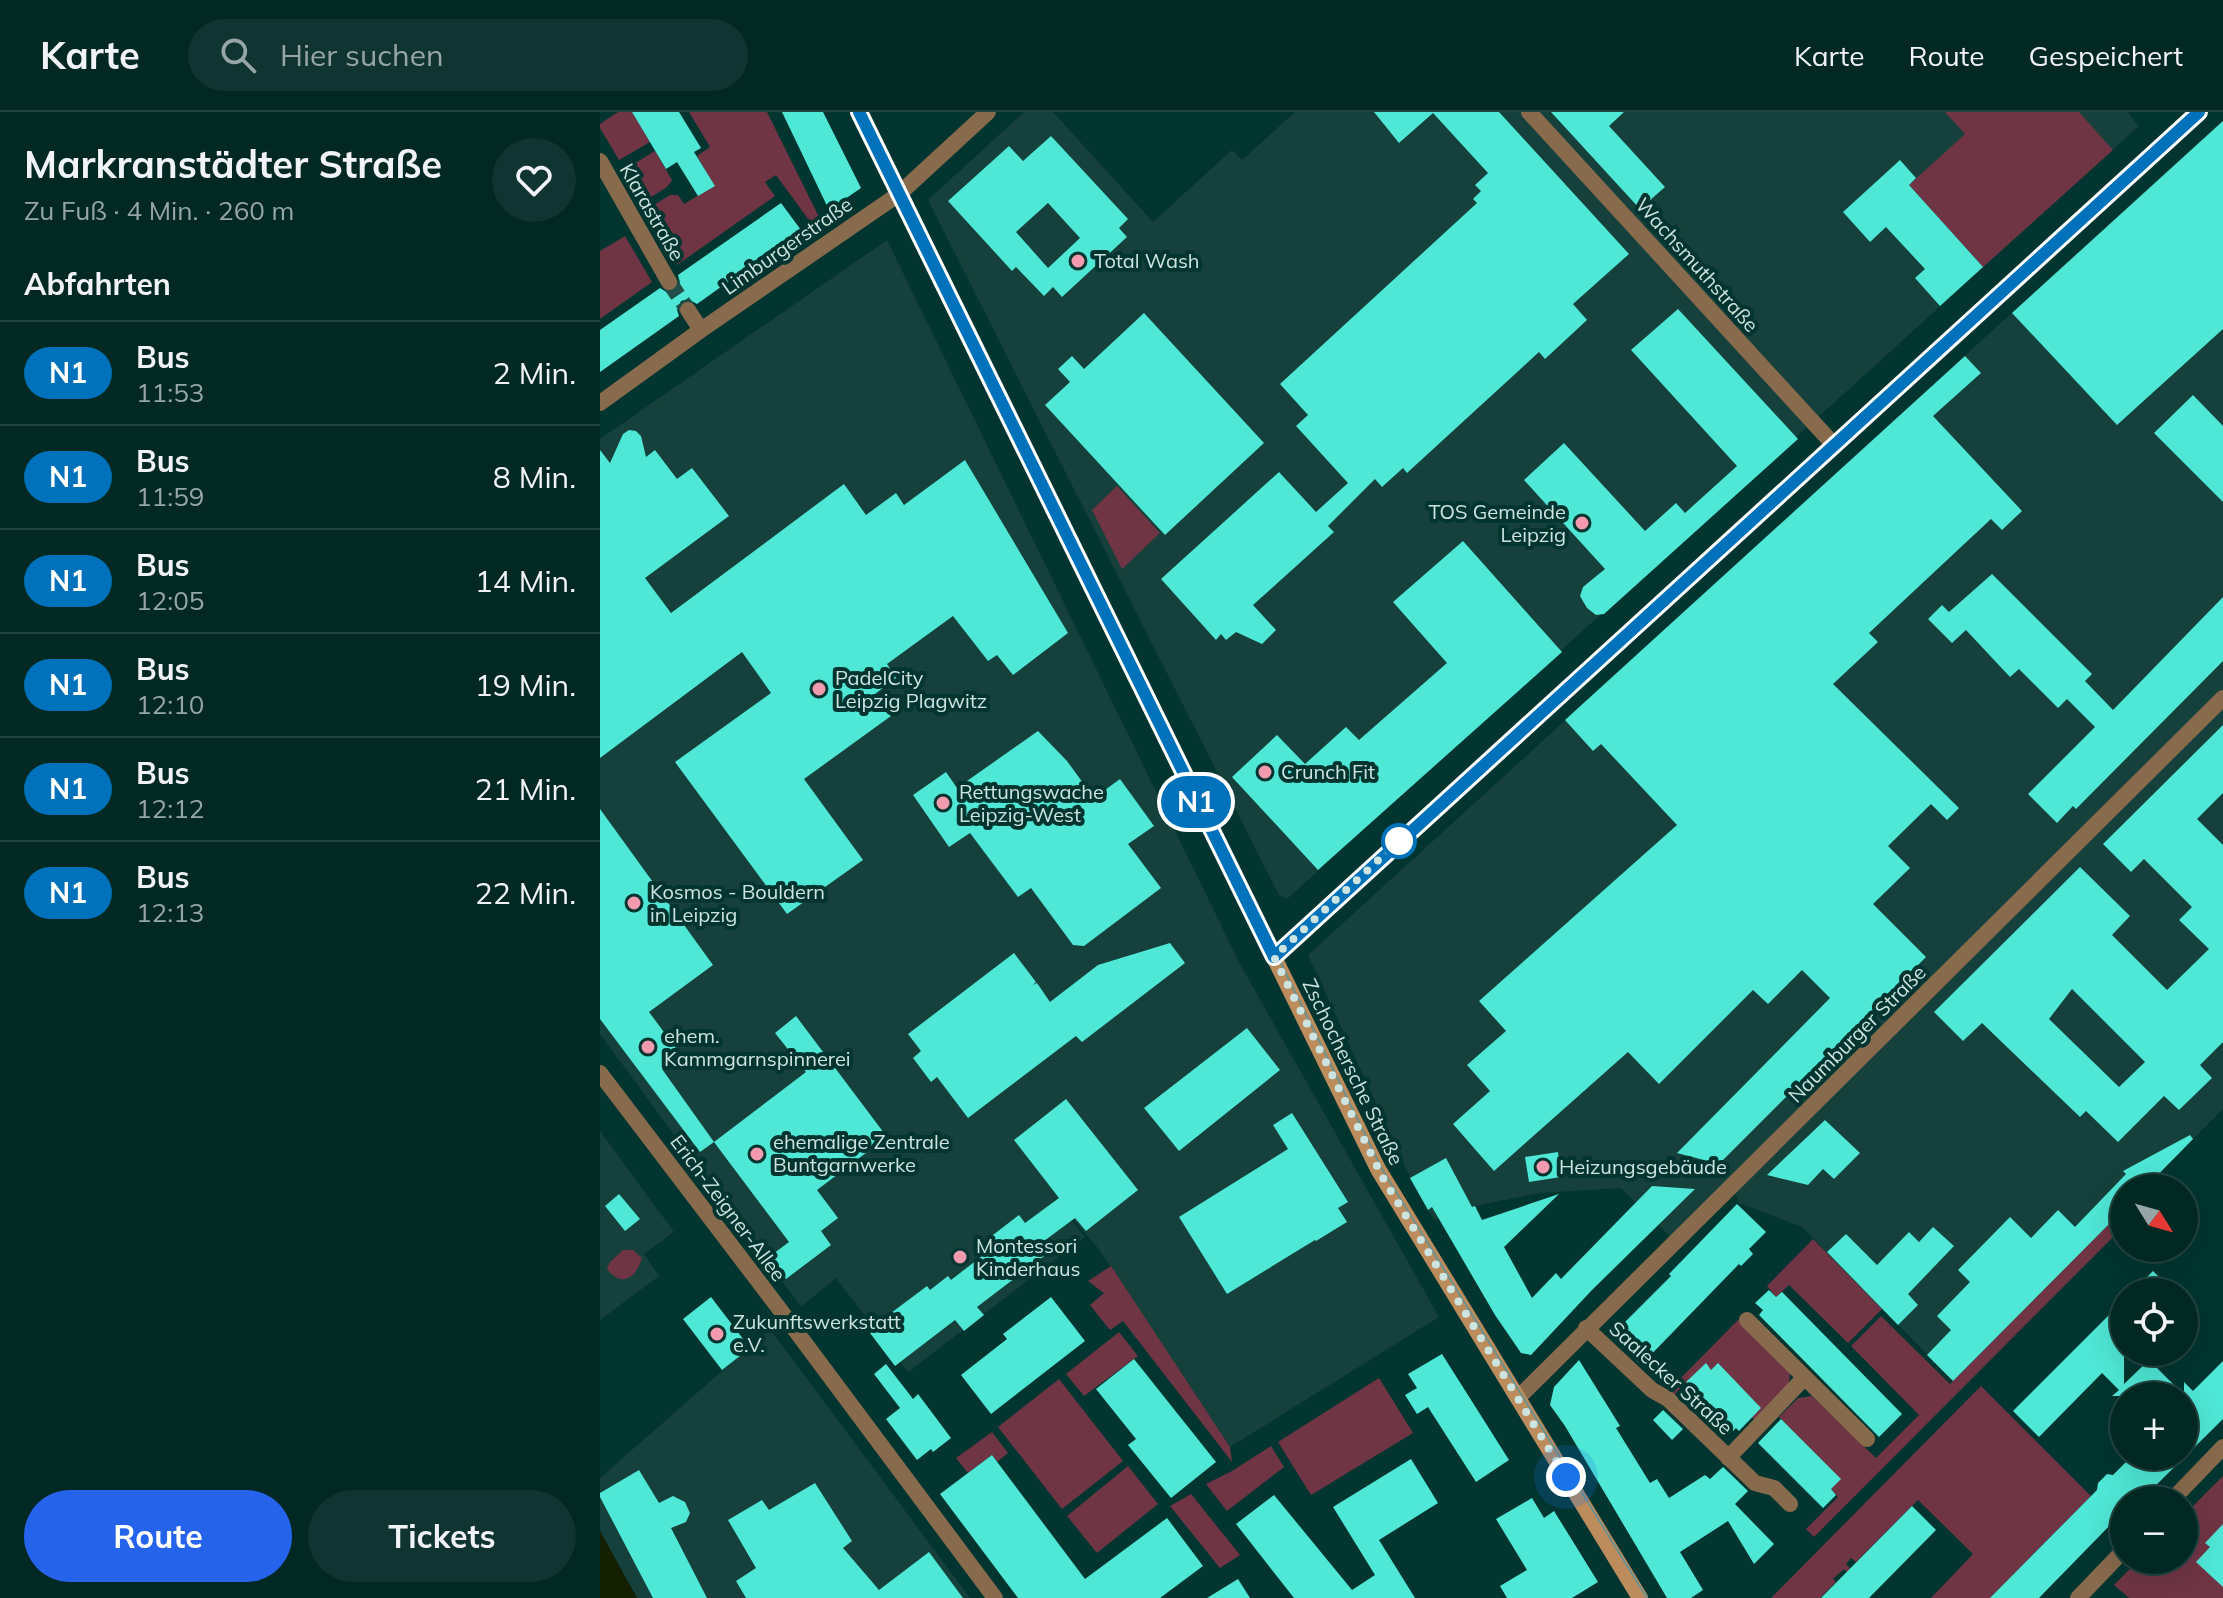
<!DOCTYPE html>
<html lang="de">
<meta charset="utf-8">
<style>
body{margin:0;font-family:Mulish,sans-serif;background:#103431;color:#f1f3f6;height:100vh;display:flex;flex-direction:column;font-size:30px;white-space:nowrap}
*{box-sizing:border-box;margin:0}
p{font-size:26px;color:#96a6a6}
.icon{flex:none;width:44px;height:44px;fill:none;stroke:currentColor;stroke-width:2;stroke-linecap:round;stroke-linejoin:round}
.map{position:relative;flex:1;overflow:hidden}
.panel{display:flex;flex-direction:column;background:#022824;width:600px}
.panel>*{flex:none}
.badge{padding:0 16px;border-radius:26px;font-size:28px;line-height:52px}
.needle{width:52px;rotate:127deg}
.controls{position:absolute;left:1510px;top:1062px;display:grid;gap:16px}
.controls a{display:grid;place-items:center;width:88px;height:88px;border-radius:50%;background:#022824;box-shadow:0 8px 32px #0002,0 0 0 2px #234441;font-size:40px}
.you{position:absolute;width:40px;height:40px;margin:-20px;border:6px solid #fff;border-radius:50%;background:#1a73e8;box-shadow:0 0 0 12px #1a73e833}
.map>.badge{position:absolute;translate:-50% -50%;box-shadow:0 0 0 4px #fff}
h2{padding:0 24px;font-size:30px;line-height:72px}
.round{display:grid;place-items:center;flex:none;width:84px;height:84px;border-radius:42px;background:#103431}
.overview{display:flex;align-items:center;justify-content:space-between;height:136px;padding:0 24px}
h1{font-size:38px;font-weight:700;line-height:60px}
.cta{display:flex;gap:16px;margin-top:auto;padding:16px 24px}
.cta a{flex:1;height:92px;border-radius:48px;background:#2563eb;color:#fff;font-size:32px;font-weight:700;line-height:92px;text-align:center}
.cta a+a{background:#103431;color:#f1f3f6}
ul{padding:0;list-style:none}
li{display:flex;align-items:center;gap:24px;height:104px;padding:0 24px;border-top:2px solid #234441}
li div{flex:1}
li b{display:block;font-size:30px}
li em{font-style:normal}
li .badge{min-width:88px;font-weight:700;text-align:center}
header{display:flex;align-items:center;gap:48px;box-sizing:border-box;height:112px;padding:0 40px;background:#022824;border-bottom:2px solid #234441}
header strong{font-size:38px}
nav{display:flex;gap:44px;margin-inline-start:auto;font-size:28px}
.search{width:560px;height:72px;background:#103431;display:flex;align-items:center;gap:20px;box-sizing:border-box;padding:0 28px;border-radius:44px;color:#96a6a6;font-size:30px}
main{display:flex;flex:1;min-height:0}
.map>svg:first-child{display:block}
.built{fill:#15403b}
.green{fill:#703544}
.water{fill:#151f02}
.building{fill:#4fe7d6;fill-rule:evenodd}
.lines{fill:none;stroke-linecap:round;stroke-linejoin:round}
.minor-tunnel{stroke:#204f4a;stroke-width:16;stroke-dasharray:16 8;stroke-linecap:butt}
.minor{stroke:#886a4d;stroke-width:16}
.tertiary{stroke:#886a4d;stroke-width:16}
.secondary{stroke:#bc8c5c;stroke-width:16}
.tram{stroke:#6d918c;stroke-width:2}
.line-casing{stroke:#fff;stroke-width:18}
.line{stroke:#0072bc;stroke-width:12}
.walk{stroke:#cde4e0;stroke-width:8;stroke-dasharray:0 14.4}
.poi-dot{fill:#f29aae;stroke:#023530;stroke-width:3}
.stop-dot{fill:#fff;stroke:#0072bc;stroke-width:4}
.labels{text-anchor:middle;stroke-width:8;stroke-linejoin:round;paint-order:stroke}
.street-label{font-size:20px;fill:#cde4e0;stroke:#023530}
.poi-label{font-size:20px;fill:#cde4e0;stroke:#023530;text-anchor:start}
</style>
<header>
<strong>Karte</strong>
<div class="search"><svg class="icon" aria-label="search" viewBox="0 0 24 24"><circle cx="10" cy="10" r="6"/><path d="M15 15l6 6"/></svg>Hier suchen</div>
<nav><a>Karte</a><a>Route</a><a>Gespeichert</a></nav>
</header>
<main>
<section class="panel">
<div class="overview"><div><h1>Markranstädter Straße</h1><p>Zu Fuß · 4 Min. · 260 m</p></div><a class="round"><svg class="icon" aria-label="heart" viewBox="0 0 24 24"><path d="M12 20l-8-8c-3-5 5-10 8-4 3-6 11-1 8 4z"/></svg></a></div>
<h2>Abfahrten</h2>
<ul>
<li><span class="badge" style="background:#0072bc;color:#fff">N1</span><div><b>Bus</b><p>11:53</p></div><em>2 Min.</em></li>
<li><span class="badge" style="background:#0072bc;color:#fff">N1</span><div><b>Bus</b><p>11:59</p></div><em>8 Min.</em></li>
<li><span class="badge" style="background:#0072bc;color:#fff">N1</span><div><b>Bus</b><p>12:05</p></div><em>14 Min.</em></li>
<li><span class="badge" style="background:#0072bc;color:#fff">N1</span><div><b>Bus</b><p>12:10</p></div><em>19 Min.</em></li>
<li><span class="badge" style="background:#0072bc;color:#fff">N1</span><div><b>Bus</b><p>12:12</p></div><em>21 Min.</em></li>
<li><span class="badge" style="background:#0072bc;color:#fff">N1</span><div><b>Bus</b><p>12:13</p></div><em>22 Min.</em></li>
</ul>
<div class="cta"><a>Route</a><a>Tickets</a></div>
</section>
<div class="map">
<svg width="1623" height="1486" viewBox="0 0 1623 1486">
<rect width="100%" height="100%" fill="#023530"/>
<path class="built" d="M424,0H453L553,110L632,38L642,48L695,0H1527L1539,14L687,787L679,783L328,88Z
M1623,8V997L1544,1076H1524V1097L1353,1269L1202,1115L1139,1091L1133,1073L1075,1129L1021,1076L939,1081L875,1094L834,1108L808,1061L708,843Z
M287,128L640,852L839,1205L630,1335L498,1136L445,1075L485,1125L308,1260L236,1166L201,1195L0,922V327Z
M0,1019L74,1120L44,1142L59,1164L0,1208Z
M170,1217L370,1486H37L0,1419V1366Z"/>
<path class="green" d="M18,0H32L50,30L19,48L0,16V12Z
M89,0H167L219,105L211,111L176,63L165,70L175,84L77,153L46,98L70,83H78L84,92L114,74L97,44L110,35Z
M1345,0H1479L1513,38L1383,155L1309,73L1365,22Z
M55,39L72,68L67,75L43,90L24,58Z
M25,124L52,170L0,207V139Z
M517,374L560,421L522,457L492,398Z
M1524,1097V1114L1214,1425L1206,1417L1238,1385L1231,1377L1240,1367L1179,1305L1198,1286L1212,1284L1276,1346L1319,1303L1251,1234L1281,1204L1350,1272Z
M1213,1127L1282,1197L1248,1231L1189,1173L1176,1185L1167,1174Z
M23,1138H33L42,1146C36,1166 22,1176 7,1157L10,1150Z
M511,1154L630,1335L632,1350L523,1209L510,1218L490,1193L504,1181L488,1169Z
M1139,1207L1190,1261L1189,1271L1155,1308L1149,1303L1158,1293L1118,1252L1111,1258L1105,1252L1074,1283L1069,1278Z
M519,1220L538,1244L484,1284L466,1262Z
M779,1266L813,1321L711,1383L678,1330Z
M459,1267L523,1349L462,1397L398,1315Z
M1381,1274L1491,1384L1390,1486H1331L1373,1442L1318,1388L1256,1450L1251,1446L1246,1452L1260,1466L1257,1469L1244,1457L1233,1467L1236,1470L1220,1486H1171Z
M392,1320L408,1341L397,1350L392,1343L368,1361L356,1346Z
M671,1334L684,1355L627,1399L606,1372L632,1359Z
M528,1354L558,1392L497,1441L467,1404Z
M1623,1364V1486H1529L1514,1473L1539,1448H1584V1403Z
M591,1382L640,1443L620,1456L570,1394Z"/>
<path class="water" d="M0,1419L37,1486H0Z"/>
<path class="building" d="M32,0H79L101,36L94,40L115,74L98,84L77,50L66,57Z
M182,0H223L261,76L229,98Z
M774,0H899L1029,142L973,192L987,208L945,247L939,240L807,361L803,356L782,375L775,367L728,414L734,420L653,493L676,518L662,532L636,520L626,528L621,522L616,528L561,467L679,360L716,400L748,371L696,314L708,303L680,272L877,91L873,87L881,79L875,73L888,61L833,1L799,31Z
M951,0H1024L1009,14L1065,75L1040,97Z
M1623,9V217L1517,313L1412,201Z
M451,24L528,107L519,116L527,125L462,185L453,175L444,184L416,155L412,159L348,89L409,34L423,49ZM448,91L480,126L448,156L416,120Z
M1300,48L1316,66L1309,73L1383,155L1340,194L1315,166L1325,157L1286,115L1270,130L1243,100Z
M181,91L201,118L97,192L88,187L81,189L77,198L79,204L0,260V218L60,176L68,181L75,179L80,171L78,163Z
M1078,197L1198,327L1004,502L996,503L987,496L980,484L983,475L1005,457L924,368L964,331L1045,419L1076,391L1085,401L1137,354L1031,238Z
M544,201L664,331L565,423L445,293L470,270L458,257L472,244L484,257Z
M1365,244L1381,261L1333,304L1422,399L1402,418L1391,407L1269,521L1278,530L1233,572L1359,696L1347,708L1331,692L1288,734L1310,756L1273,792L1326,845L1119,1052L1077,1041L1230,886L1202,858L1168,892L1153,878L1059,972L1028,940L894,1059L853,1012L890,979L867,953L906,919L879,889L1077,713L1001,632L993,639L965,608Z
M1593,283L1623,314V390L1554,321Z
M29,318L36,319L41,324L46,345L55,338L77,367L92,356L129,404L45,466L71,501L244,372L266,403L296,381L304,393L365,348L468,521L413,563L397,543L388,549L353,504L287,552L296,566L275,582L291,604L204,667L263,748L187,802L75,650L171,581L142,540L0,646V338L10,351L23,322Z
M863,429L962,540L718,758L632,665L677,623L705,652L746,615L759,628L847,551L793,490Z
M1392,462L1492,562L1485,569L1513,598L1623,485V549L1476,697L1473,694L1457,711L1428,682L1495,615L1467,587L1458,596L1419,557L1410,565L1366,518L1352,531L1328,507L1342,493L1349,500Z
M1623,613V681L1597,707L1623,733V930L1600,953L1612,966L1579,998L1564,984L1518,1030L1486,999L1480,1005L1382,911L1363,929L1334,900L1480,755L1530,804L1512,823L1567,878L1609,837L1579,808L1592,795L1544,747L1531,760L1503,732ZM1472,877L1545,950L1519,975L1449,907Z
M438,619L467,649L494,686L520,667L554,714L528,732L561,776L484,834L473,833L431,776L418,785L370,721L349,735L313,683L346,660L357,676Z
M0,697L113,853L49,900L81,943L62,957L114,1030L100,1040L0,907Z
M570,831L585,851L482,930L476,924L368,1006L337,965L331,970L313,946L321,939L308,922L414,841L436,870L433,873L437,871L450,890L498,853Z
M196,904L287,1025L217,1078L238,1106L221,1119L231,1133L186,1167L169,1145L189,1130L114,1030L206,960L175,921Z
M647,916L680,958L579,1039L544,996Z
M466,987L538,1078L486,1119L475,1106L440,1132L448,1141L377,1195L384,1203L364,1219L355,1208L295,1254L270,1221L290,1207L287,1204L327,1174L330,1178L348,1164L351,1168L382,1144L376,1136L419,1103L425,1111L459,1086L414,1028Z
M692,1001L748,1090L738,1096L747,1110L716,1129L715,1128L627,1182L579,1105L688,1037L673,1013Z
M1225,1008L1260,1041L1234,1067L1223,1057L1208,1073L1167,1063Z
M1590,1023L1593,1027L1545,1076H1524V1097L1353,1269L1327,1243L1351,1218L1337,1204L1370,1170L1358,1158L1410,1105L1431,1126L1458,1098L1475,1115L1526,1062L1523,1059Z
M958,1040L961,1065L929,1070L925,1045Z
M846,1046L872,1095L875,1094L882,1108L959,1082L904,1135L932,1186L956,1161L961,1167L1052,1074L1095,1077L992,1178L931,1243L921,1241L895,1203L832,1095L828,1098L810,1066Z
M19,1082L40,1107L25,1119L5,1094Z
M1137,1092L1166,1120L1149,1137L1153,1142L1141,1154L1139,1152L1041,1253L1011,1224L1071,1164L1069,1162Z
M1333,1115L1354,1134L1308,1182L1318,1193L1298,1213L1227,1140L1246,1122L1277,1153L1309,1120L1319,1130Z
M1553,1159L1574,1180H1532Z
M1169,1178L1176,1185L1182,1180L1302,1302L1279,1325L1159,1203L1163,1198L1155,1191Z
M111,1185L150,1236L122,1258L83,1207Z
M451,1185L485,1229L391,1302L361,1263L407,1227L403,1222Z
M1524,1188V1272L1549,1248L1584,1283V1270L1593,1279L1623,1249V1307L1541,1388H1524V1419L1515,1408L1439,1486H1390L1497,1378L1498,1371L1507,1362L1513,1363L1532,1344H1584V1284H1512L1519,1278L1502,1261L1439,1325L1413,1299Z
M842,1242L909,1348L876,1370L828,1295L817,1302L805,1283L817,1276L808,1262Z
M534,1247L616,1350L571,1386L528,1333L536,1327L496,1277Z
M979,1248L1020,1314L1016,1316L1050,1371L1057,1367L1069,1386L1105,1363L1110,1367L1123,1355L1148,1379L1135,1392L1174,1432L1154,1452L1128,1409L1080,1440L1103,1478L1091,1486H1067L965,1314L950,1293L954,1275Z
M1106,1251L1111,1258L1118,1251L1161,1296L1139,1319L1136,1316L1133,1319L1086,1270Z
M286,1252L313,1287L318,1282L351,1326L333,1340L331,1337L317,1348L286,1307L300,1296L274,1262Z
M1063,1298L1083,1317L1072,1328L1053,1308Z
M1181,1307L1241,1367L1231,1377L1236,1383L1223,1396L1158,1331Z
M392,1343L485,1467L567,1406L603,1454L560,1486H418L340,1382Z
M811,1347L838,1391L779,1428L815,1486H694L636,1412L674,1383L752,1478L775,1463L733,1395Z
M39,1358L59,1391L73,1384L85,1390L90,1401L86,1410L71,1416L107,1486H53L0,1385V1381Z
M215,1371L252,1429L243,1436L279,1478L329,1440L363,1486H146L136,1469L156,1456L128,1408L162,1388L169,1398Z
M932,1386L944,1406L954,1399L998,1470L972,1486H907L900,1474L927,1458L896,1407Z
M1312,1394L1336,1418L1269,1486H1221Z
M1623,1412V1475L1596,1450L1610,1435L1605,1431Z
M638,1467L650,1486H607Z"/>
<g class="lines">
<path class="minor-tunnel" d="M69,170L88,198"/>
<path class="minor" d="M929,0L1234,333
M0,49L69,170
M88,198L101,218
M0,291L101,218L299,82L388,0
M674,845L1599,0
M1147,1208L1267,1327
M986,1216L1052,1278L1068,1287L1155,1371L1174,1376L1190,1392
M918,1286L1623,586
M1128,1346L1204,1266
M1572,1388L1623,1335
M1478,1486L1524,1438"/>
<path class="tertiary" d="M0,961L178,1195L395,1486"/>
<path class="secondary" d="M259,0L778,1057L1040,1486"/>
<path class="tram" d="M263,0L782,1057L1047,1486"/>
</g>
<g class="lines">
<g class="line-casing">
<path id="line" d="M259,0L674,845L1599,0"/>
</g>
<use href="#line" class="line"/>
<path class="walk" d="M799,729L674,845L784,1068L966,1365"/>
</g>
<g class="poi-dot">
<circle cx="478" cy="149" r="8"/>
<circle cx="982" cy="411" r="8"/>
<circle cx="219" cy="577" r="8"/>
<circle cx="665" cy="660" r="8"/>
<circle cx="343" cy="691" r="8"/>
<circle cx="34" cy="791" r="8"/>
<circle cx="48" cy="935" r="8"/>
<circle cx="157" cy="1042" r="8"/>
<circle cx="943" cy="1055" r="8"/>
<circle cx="360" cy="1145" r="8"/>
<circle cx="117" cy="1222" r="8"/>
</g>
<circle class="stop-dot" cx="799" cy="729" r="16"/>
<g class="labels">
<g class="street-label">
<text transform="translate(52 100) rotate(60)" y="7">Klarastraße</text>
<text transform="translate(187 134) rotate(-35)" y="7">Limburgerstraße</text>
<text transform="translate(1097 153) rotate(48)" y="7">Wachsmuthstraße</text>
<text transform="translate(1257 922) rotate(-45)" y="7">Naumburger Straße</text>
<text transform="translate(753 960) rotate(64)" y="7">Zschochersche Straße</text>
<text transform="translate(128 1096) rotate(53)" y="7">Erich-Zeigner-Allee</text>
<text transform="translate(1071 1266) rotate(42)" y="7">Saalecker Straße</text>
</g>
<g class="poi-label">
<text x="494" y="156">Total Wash</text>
<text x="966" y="407" text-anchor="end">TOS Gemeinde<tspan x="966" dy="23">Leipzig</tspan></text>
<text x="235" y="573">PadelCity<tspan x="235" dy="23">Leipzig Plagwitz</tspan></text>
<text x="681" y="667">Crunch Fit</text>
<text x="359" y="687">Rettungswache<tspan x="359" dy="23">Leipzig-West</tspan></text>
<text x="50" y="787">Kosmos - Bouldern<tspan x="50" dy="23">in Leipzig</tspan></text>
<text x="64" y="931">ehem.<tspan x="64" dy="23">Kammgarnspinnerei</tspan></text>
<text x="173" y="1037">ehemalige Zentrale<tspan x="173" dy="23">Buntgarnwerke</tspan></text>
<text x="959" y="1062">Heizungsgebäude</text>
<text x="376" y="1141">Montessori<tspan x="376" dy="23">Kinderhaus</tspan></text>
<text x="133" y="1217">Zukunftswerkstatt<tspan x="133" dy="23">e.V.</tspan></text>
</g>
</g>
</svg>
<div class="controls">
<a><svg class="needle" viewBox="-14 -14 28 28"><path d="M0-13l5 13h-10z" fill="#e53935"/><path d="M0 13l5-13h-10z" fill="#96a6a6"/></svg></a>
<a><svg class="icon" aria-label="locate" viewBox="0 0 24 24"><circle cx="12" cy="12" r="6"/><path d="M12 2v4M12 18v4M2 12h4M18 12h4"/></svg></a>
<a>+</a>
<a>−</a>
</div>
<div class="you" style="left:966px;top:1365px"></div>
<b class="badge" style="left:596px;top:690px;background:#0072bc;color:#fff">N1</b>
</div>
</main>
